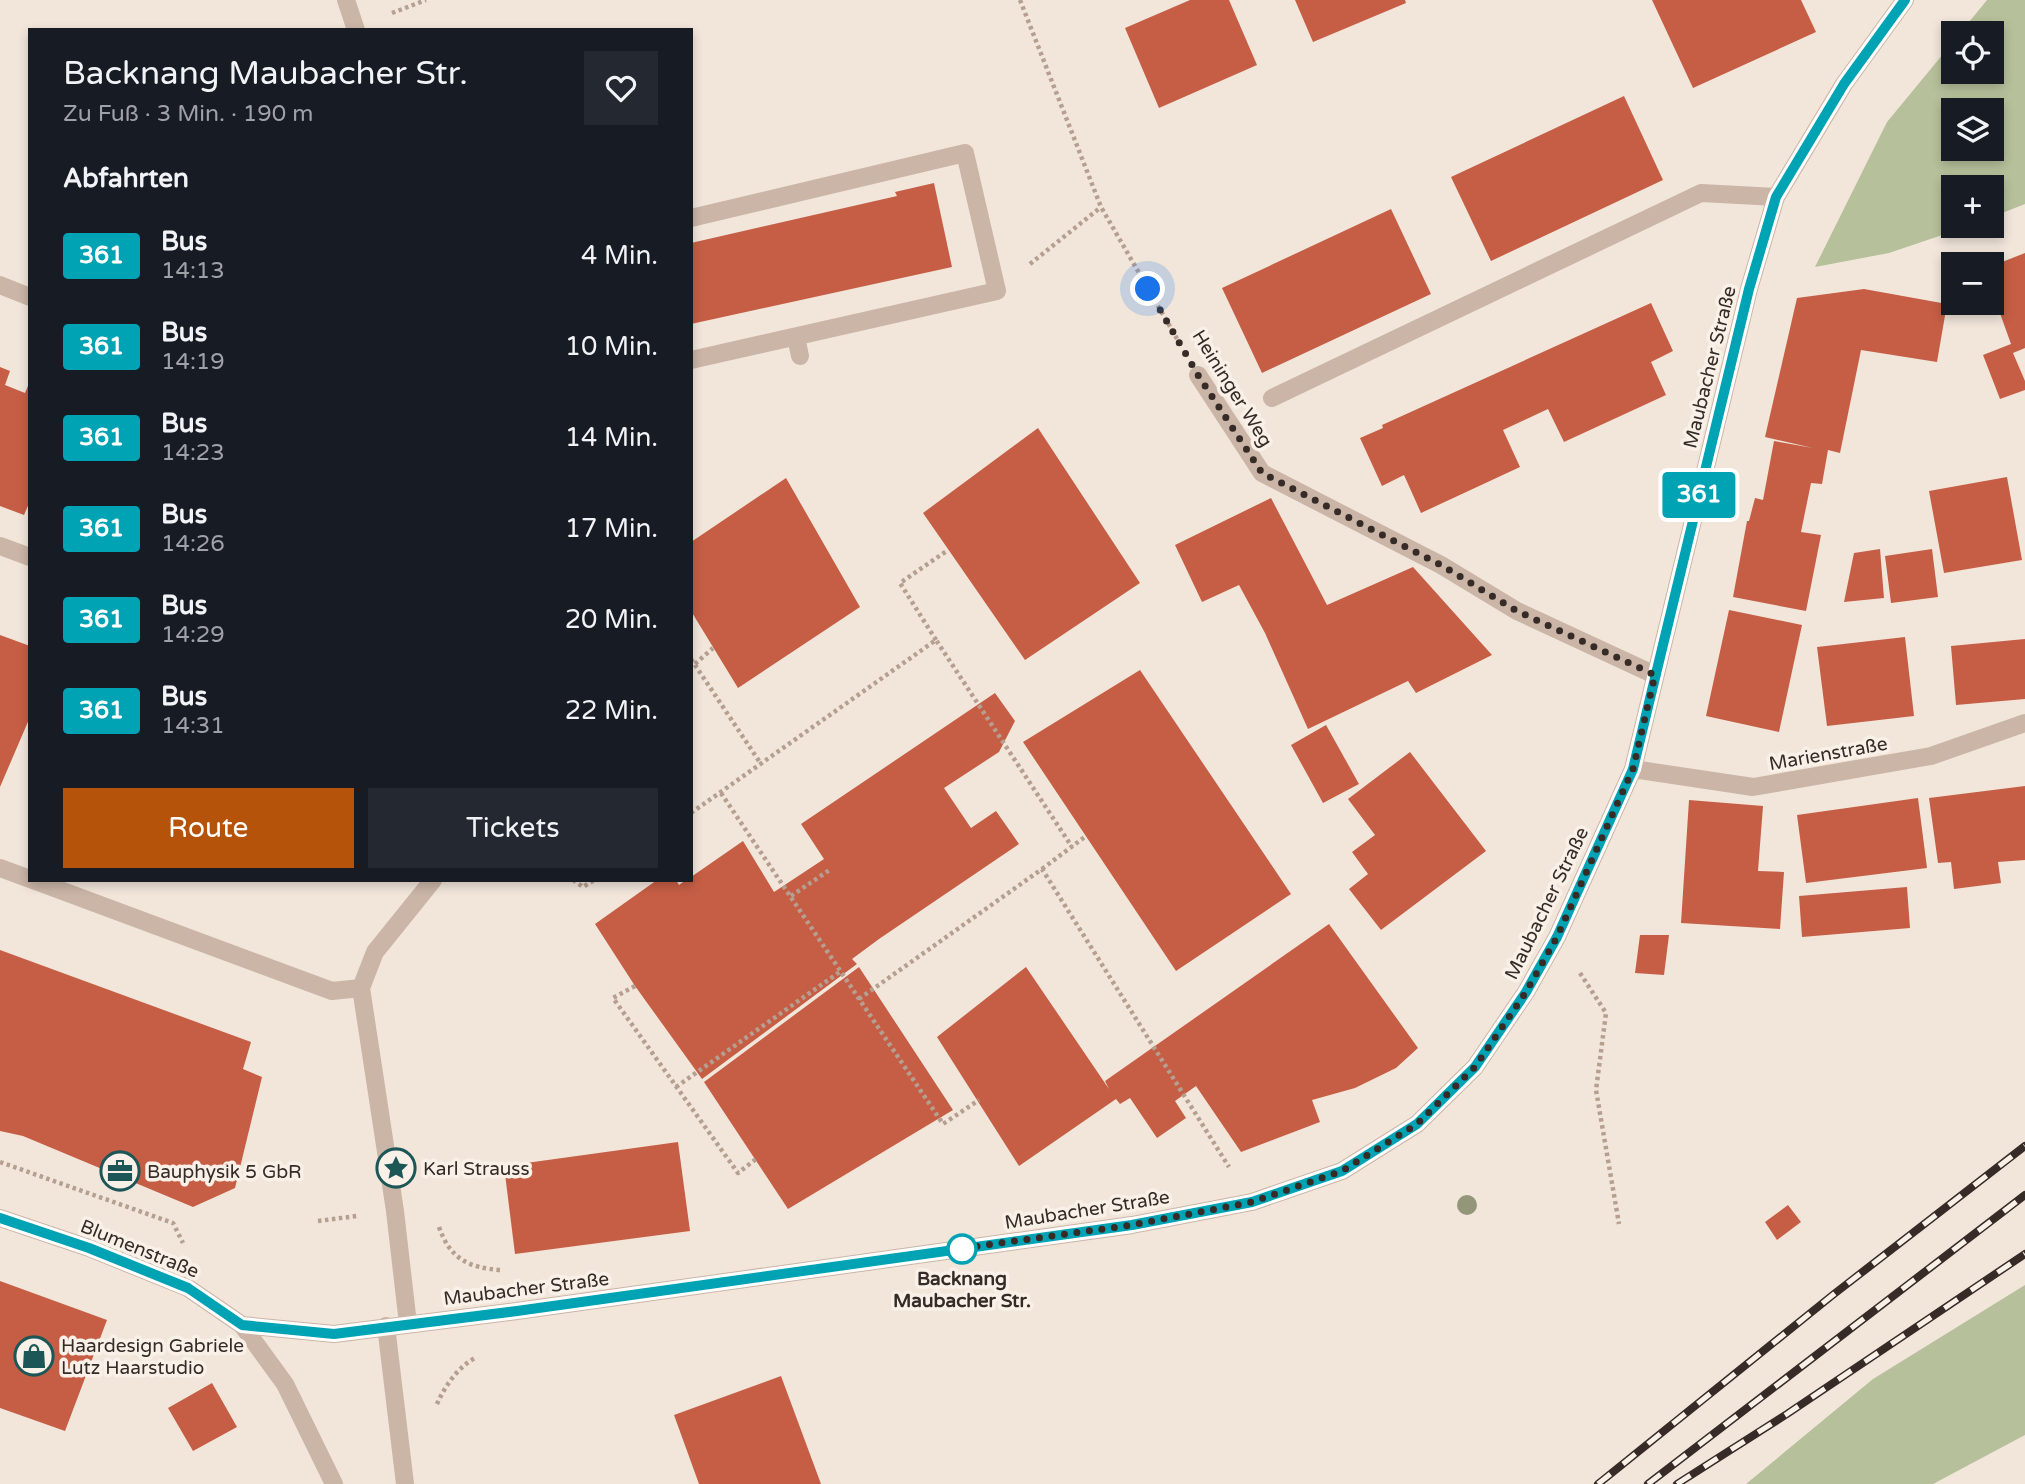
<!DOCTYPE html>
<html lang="de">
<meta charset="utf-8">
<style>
body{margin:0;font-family:"Varela Round",sans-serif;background:#242831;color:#f1f3f6;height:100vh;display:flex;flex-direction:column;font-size:26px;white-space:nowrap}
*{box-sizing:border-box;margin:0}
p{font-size:23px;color:#9ea1a6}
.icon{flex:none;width:38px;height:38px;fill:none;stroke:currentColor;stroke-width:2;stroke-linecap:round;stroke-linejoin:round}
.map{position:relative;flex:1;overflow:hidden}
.sheet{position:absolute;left:28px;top:28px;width:665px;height:854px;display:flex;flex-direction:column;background:#171b24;border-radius:0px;box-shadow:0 4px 10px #0003}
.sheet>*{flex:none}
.badge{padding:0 14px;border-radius:5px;font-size:24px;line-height:46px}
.buttons{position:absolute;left:1941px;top:21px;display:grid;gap:14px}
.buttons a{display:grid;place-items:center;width:63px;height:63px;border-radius:0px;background:#171b24;box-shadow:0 4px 10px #0003;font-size:35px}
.you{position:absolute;width:35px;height:35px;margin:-18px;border:5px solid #fff;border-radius:50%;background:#1a73e8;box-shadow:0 0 0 10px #1a73e833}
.map>.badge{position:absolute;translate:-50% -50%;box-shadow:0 0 0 4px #fff}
h2{padding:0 35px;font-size:26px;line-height:63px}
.round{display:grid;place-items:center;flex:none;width:74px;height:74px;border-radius:0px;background:#242831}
.head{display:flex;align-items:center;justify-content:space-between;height:119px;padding:0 35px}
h1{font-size:33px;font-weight:600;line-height:52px}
.action{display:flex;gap:14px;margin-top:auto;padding:14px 35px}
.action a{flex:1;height:80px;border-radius:0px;background:#b45309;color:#fff;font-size:28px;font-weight:600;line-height:80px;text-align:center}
.action a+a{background:#242831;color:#f1f3f6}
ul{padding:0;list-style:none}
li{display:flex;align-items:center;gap:21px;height:91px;padding:0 35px}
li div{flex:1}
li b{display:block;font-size:26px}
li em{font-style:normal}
li .badge{min-width:77px;font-weight:700;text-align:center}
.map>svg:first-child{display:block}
.green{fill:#b6c19b;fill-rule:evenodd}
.building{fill:#c65e45}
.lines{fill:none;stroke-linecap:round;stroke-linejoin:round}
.path{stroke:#b59f91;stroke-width:4.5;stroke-dasharray:3.5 3.5;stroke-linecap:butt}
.minor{stroke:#cab5a7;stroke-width:18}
.rail-casing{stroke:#362b27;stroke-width:8}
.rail{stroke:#f9f0e7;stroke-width:5;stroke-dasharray:16;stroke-linecap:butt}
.tree{fill:#94967a}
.line-casing{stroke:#fff;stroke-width:16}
.line{stroke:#00a3b4;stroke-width:10}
.walk{stroke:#362b27;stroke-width:7;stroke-dasharray:0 12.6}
.stop-dot{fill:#fff;stroke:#00a3b4;stroke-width:3.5}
.labels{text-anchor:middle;stroke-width:7;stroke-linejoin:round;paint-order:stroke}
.street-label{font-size:19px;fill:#362b27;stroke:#f9f0e7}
.poi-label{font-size:19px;fill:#362b27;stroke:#f9f0e7;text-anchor:start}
.stop-label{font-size:19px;font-weight:bold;fill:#362b27;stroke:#f9f0e7}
</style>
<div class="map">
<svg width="2025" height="1484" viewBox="0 0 2025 1484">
<rect width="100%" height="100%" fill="#f2e6db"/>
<path class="green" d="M1987,0H2025V204L1992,217V187H1953V226H1969L1889,253L1815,267L1887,122L1953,42V72H1992V33H1960ZM1953,110H1992V149H1953Z
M2025,1285V1435L1933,1484H1746L1873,1379Z"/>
<path class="building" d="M1190,0H1229L1257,65L1159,108L1125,28Z
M1295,0H1405L1406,3L1313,42Z
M1652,0H1801L1816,32L1693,88Z
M1624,96L1663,180L1491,261L1451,177Z
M934,183L952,267L691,324V243L897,196L895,192Z
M1391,209L1431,294L1262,373L1222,288Z
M2025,253V348L2013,353L2025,381V390L2000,399L1983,355L2011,344L1992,291V266Z
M1864,289L1947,304L1937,362L1861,350L1840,453L1828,450L1822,484L1811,483L1801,532L1821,535L1806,611L1733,597L1747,521H1749L1755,498L1763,500L1774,441L1813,448L1765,437L1797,298Z
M1651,303L1673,351L1651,362L1666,395L1564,442L1548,409L1503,430L1520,467L1421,513L1404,475L1382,486L1360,438L1383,428L1382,425Z
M0,367L10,371L5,385L25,393L30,381V501L24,515L0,506Z
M1038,428L1140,583L1025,660L923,513Z
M2007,477L2022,560L1944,573L1929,491Z
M786,478L860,607L738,688L691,611V542Z
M1271,498L1327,605L1413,567L1492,655L1416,693L1408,681L1308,729L1265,633L1239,585L1202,602L1175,545Z
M1880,549L1884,598L1844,602L1854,553Z
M1932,549L1938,597L1891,603L1885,556Z
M1729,610L1802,625L1779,732L1706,716Z
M0,635L30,646V717L0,787Z
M1905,637L1914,716L1827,726L1817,647Z
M2025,639V699L1956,705L1951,646Z
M1140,670L1291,894L1176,971L1023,742Z
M995,693L1015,721L999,752L944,788L971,828L996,811L1019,844L879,939L852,959L857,964L702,1079L635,986L595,924L657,880H676L679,885L686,880H691V877L743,841L774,892L824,859L801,824Z
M1326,725L1359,784L1323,803L1291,745Z
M1410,752L1486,851L1381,930L1349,889L1368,874L1352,852L1375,835L1348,799Z
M2025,786V860L1998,862L2001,883L1954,889L1951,862L1938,863L1929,798Z
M1918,798L1927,868L1806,883L1797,815Z
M1689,800L1763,806L1758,871L1784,872L1780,929L1681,923Z
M1907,887L1910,928L1802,937L1799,896Z
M1329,924L1418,1048L1396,1068L1355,1088L1312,1100L1320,1122L1241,1152L1196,1086L1175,1101L1186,1118L1157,1138L1130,1098L1120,1104L1116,1099L1019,1166L937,1037L1026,967L1109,1089L1105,1081Z
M1640,935H1669L1664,975L1635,973Z
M0,950L251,1042L243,1069L262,1077L235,1188L193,1207L23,1136L0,1131Z
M859,967L953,1110L788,1209L704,1082Z
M678,1142L690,1231L515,1254L504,1166Z
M1788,1205L1801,1222L1777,1240L1765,1222Z
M0,1281L107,1320L65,1431L0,1408Z
M781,1376L821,1484H699L674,1415Z
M212,1383L237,1427L193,1451L168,1408Z"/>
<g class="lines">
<path class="path" d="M1020,0L1101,207L1180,344
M392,13L426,0
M1030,264L1101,207
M936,640L900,583L948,550
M691,659L761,764
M695,664L713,648
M721,793L943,1124L979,1100
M691,813L936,640L1072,847
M1042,869L1086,836
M573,880L583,887L594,880
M791,896L831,869
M1580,973L1606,1013L1596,1090L1619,1224
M635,986L613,998L738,1173L756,1159
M859,999L1042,869L1229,1167
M676,1087L841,971
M0,1162L173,1223L183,1243
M318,1221L357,1216
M439,1227C450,1259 469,1268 501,1270
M437,1404C445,1386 458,1367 475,1358"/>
<path class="minor" d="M346,0L356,30
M691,218L965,153L997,291L691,360
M0,285L30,297
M796,337L800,356
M1198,375L1262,473L1441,565L1517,611L1655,675
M1272,398L1701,193L1776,197
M0,546L30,557
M1633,769L1753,787L1931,756L2025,723
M0,868L30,879
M33,880L332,991L361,988
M0,1218L89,1248L188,1288L242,1325L285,1384L334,1484
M408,1324L395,1211L361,988L375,952L433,880
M242,1325L334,1334L517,1311L1132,1225L1252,1202L1342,1171L1417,1124L1475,1067L1526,992L1557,937L1633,769L1749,289L1776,197L1844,84L1905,0
M386,1326L405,1484"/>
<g class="rail-casing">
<path id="rail" d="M1598,1484L1834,1294L2025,1146
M1648,1484L2025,1195
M1677,1484L1787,1414L2025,1254"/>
</g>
<use href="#rail" class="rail"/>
</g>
<circle class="tree" cx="1467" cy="1205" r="10"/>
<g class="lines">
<g class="line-casing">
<path id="line" d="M0,1218L89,1248L188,1288L242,1325L334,1334L517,1311L1132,1225L1252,1202L1342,1171L1417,1124L1475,1067L1526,992L1557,937L1633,769L1749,289L1776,197L1844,84L1905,0"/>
</g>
<use href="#line" class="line"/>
<path class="walk" d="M962,1249H957L1132,1225L1252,1202L1342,1171L1417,1124L1475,1067L1526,992L1557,937L1633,769L1655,675L1517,611L1441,565L1262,473L1198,375L1148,289"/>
</g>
<defs>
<g id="sight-ring" transform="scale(2.0125)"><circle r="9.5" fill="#f9f0e7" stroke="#1d5657" stroke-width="1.5"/><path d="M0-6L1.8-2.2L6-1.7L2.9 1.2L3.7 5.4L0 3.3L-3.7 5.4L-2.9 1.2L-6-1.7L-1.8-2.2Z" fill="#1d5657"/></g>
<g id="office-ring" transform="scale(2.0125)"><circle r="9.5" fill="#f9f0e7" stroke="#1d5657" stroke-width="1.5"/><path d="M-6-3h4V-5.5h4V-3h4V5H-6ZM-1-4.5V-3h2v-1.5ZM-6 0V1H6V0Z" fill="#1d5657"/></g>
<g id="shop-ring" transform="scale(2.0125)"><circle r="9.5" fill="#f9f0e7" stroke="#1d5657" stroke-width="1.5"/><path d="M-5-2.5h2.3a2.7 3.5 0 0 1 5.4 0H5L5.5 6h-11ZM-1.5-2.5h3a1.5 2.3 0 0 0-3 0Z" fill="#1d5657"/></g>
</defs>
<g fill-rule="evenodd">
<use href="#sight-ring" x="396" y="1168"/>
<use href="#office-ring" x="120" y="1171"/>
<use href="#shop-ring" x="34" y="1356"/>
</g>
<circle class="stop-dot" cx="962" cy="1249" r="14"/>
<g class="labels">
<g class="street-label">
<text transform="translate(1709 367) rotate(-76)" y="7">Maubacher Straße</text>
<text transform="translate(1233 388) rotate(58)" y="7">Heininger Weg</text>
<text transform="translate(1828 753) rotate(-10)" y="7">Marienstraße</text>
<text transform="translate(1546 903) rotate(-64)" y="7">Maubacher Straße</text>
<text transform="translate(1087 1209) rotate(-9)" y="7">Maubacher Straße</text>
<text transform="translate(140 1248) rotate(22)" y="7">Blumenstraße</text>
<text transform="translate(526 1288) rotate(-7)" y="7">Maubacher Straße</text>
</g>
<g class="poi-label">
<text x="423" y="1175">Karl Strauss</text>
<text x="147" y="1178">Bauphysik 5 GbR</text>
<text x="61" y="1352">Haardesign Gabriele<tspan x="61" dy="22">Lutz Haarstudio</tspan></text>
</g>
<g class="stop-label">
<text x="962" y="1285">Backnang<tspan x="962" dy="22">Maubacher Str.</tspan></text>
</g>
</g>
</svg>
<div class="buttons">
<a><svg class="icon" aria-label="locate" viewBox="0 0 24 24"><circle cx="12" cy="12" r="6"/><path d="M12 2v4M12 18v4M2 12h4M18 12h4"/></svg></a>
<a><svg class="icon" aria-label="layers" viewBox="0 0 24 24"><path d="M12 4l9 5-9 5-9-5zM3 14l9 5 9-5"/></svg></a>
<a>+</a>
<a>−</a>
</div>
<div class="you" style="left:1148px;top:289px"></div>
<b class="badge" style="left:1699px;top:495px;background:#00a3b4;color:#fff">361</b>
<section class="sheet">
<div class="head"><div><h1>Backnang Maubacher Str.</h1><p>Zu Fuß · 3 Min. · 190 m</p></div><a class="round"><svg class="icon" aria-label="heart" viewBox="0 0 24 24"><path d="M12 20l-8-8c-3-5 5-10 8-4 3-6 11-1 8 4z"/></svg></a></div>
<h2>Abfahrten</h2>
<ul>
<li><span class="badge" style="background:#00a3b4;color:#fff">361</span><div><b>Bus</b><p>14:13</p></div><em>4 Min.</em></li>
<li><span class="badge" style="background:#00a3b4;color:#fff">361</span><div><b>Bus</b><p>14:19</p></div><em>10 Min.</em></li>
<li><span class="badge" style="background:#00a3b4;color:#fff">361</span><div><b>Bus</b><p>14:23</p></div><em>14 Min.</em></li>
<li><span class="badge" style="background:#00a3b4;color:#fff">361</span><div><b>Bus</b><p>14:26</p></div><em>17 Min.</em></li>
<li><span class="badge" style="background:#00a3b4;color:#fff">361</span><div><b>Bus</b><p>14:29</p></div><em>20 Min.</em></li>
<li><span class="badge" style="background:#00a3b4;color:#fff">361</span><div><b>Bus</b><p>14:31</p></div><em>22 Min.</em></li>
</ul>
<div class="action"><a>Route</a><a>Tickets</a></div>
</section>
</div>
